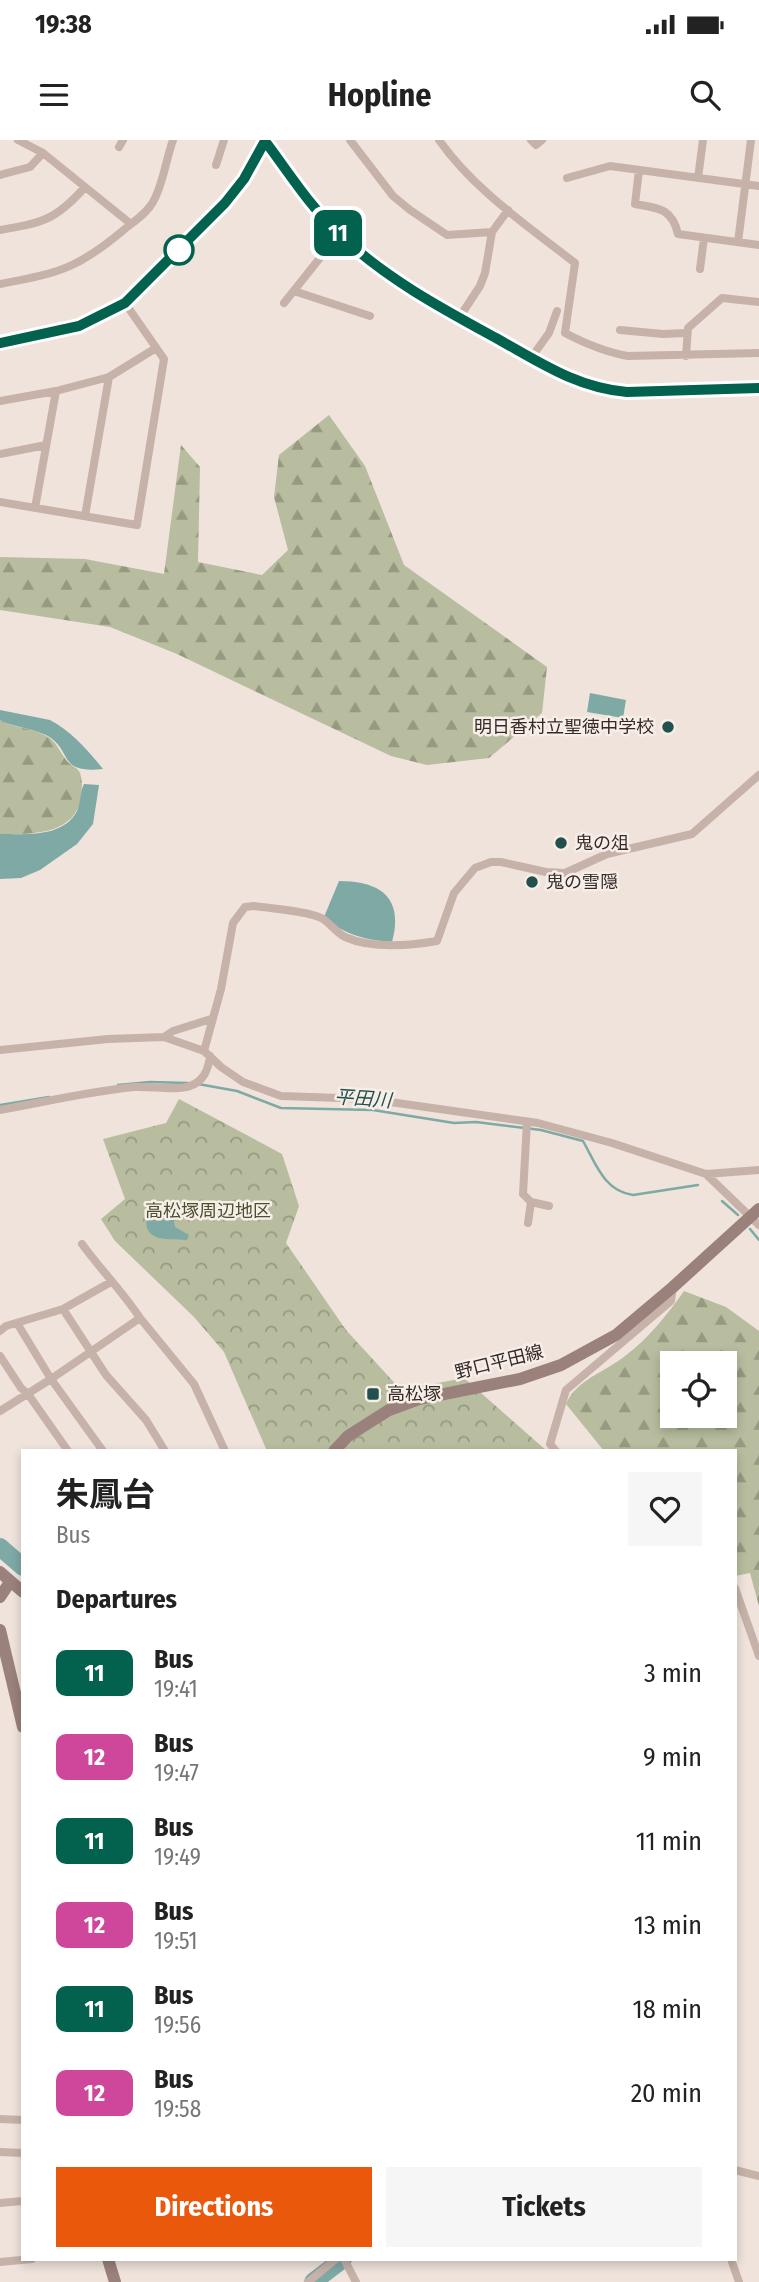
<!DOCTYPE html>
<meta charset="utf-8">
<style>
body{margin:0;font-family:"Fira Sans Condensed","Noto Sans JP",sans-serif;background:#f6f6f6;color:#222;height:100vh;display:flex;flex-direction:column;font-size:26px;white-space:nowrap}
*{box-sizing:border-box;margin:0}
p{font-size:23px;color:#767676}
.icon{flex:none;width:38px;height:38px;fill:none;stroke:currentColor;stroke-width:2;stroke-linecap:round;stroke-linejoin:round}
.map{position:relative;flex:1;overflow:hidden}
.details{position:absolute;left:21px;top:1309px;width:716px;height:812px;display:flex;flex-direction:column;background:#fff;border-radius:0px;box-shadow:0 4px 10px #0003}
.details>*{flex:none}
.badge{padding:0 14px;border-radius:10px;font-size:24px;line-height:46px}
.buttons{position:absolute;left:660px;top:1211px;display:grid;gap:14px}
.buttons a{display:grid;place-items:center;width:77px;height:77px;border-radius:0px;background:#fff;box-shadow:0 4px 10px #0003;font-size:35px}
.map>.badge{position:absolute;translate:-50% -50%;box-shadow:0 0 0 4px #fff}
h2{padding:0 35px;font-size:26px;line-height:63px}
.round{display:grid;place-items:center;flex:none;width:74px;height:74px;border-radius:0px;background:#f6f6f6}
.headline{display:flex;align-items:center;justify-content:space-between;height:119px;padding:0 35px}
h1{font-size:33px;font-weight:700;line-height:52px}
.button{display:flex;gap:14px;margin-top:auto;padding:14px 35px}
.button a{flex:1;height:80px;border-radius:0px;background:#ea580c;color:#fff;font-size:28px;font-weight:700;line-height:80px;text-align:center}
.button a+a{background:#f6f6f6;color:#222}
ul{padding:0;list-style:none}
li{display:flex;align-items:center;gap:21px;height:84px;padding:0 35px}
li div{flex:1}
li b{display:block;font-size:26px}
li em{font-style:normal}
li .badge{min-width:77px;font-weight:700;text-align:center}
.status{display:flex;justify-content:space-between;align-items:center;height:49px;padding:0 35px;background:#fff;direction:ltr}
.status svg{height:19px;fill:currentColor}
header{display:flex;justify-content:space-between;align-items:center;height:91px;padding:0 35px;background:#fff;font-size:32px;font-weight:700}
.map>svg:first-child{display:block}
.forest{fill:url(#forest-firs);fill-rule:evenodd}
.park{fill:url(#park-crowns)}
.water{fill:#7ea9a5}
.lines{fill:none;stroke-linecap:round;stroke-linejoin:round}
.stream{stroke:#7ea9a5;stroke-width:2.5}
.river{stroke:#7ea9a5;stroke-width:18}
.street{stroke:#c6b2a9;stroke-width:8}
.secondary{stroke:#9a817b;stroke-width:12}
.line-casing{stroke:#fff;stroke-width:16}
.line{stroke:#02624e;stroke-width:10}
.stop-dot{fill:#fff;stroke:#02624e;stroke-width:3.5}
.poi-dot{fill:#22514d;stroke:#f7eee8;stroke-width:2.5}
.labels{text-anchor:middle;stroke-width:5;stroke-linejoin:round;paint-order:stroke}
.poi-label{font-size:18px;fill:#342a28;stroke:#f7eee8;text-anchor:start}
.park-label{font-size:18px;fill:#49502f;stroke:#f7eee8}
.street-label{font-size:18px;fill:#342a28;stroke:#f7eee8}
.water-label{font-size:19px;font-style:italic;fill:#22514d;stroke:#f7eee8}
</style>
<div class="status"><b>19:38</b><svg viewBox="0 0 49 12"><path d="M0 12V9h3v3zM5 12V6h3v6zM10 12V3h3v9zM15 12V0h3v12zM26 1h20v11H26zM47 4h2v5h-2z"/></svg></div>
<header><svg class="icon" aria-label="menu" viewBox="0 0 24 24"><path d="M4 6h16M4 12h16M4 18h16"/></svg>Hopline<svg class="icon" aria-label="search" viewBox="0 0 24 24"><circle cx="10" cy="10" r="6"/><path d="M15 15l6 6"/></svg></header>
<div class="map">
<svg width="759" height="2142" viewBox="0 0 759 2142">
<defs>
<pattern id="forest-firs" width="22" height="20" patternUnits="userSpaceOnUse" patternTransform="scale(1.75)"><rect width="22" height="20" fill="#b7bd9e"/><path d="M5 1l3.5 6h-7zM16 11l3.5 6h-7z" fill="#969a81"/></pattern>
<pattern id="park-crowns" width="20" height="18" patternUnits="userSpaceOnUse" patternTransform="scale(1.75)"><rect width="20" height="18" fill="#b7bd9e"/><path d="M2 6a3 3 0 1 1 6 0M12 15a3 3 0 1 1 6 0" fill="none" stroke="#969a81"/></pattern>
</defs>
<rect width="100%" height="100%" fill="#efe3dc"/>
<path class="forest" d="M329,275L365,326L404,425L547,527L542,573L489,618L427,625L391,616L177,514L110,487L0,470V417L85,419L164,434L181,305L200,327L198,422L262,435L288,410L274,357L279,315Z
M0,580C16,589 37,588 51,599C58,605 61,614 67,621C70,625 76,627 79,631C83,638 82,650 81,658C74,696 30,694 0,694Z
M684,1151L726,1167L759,1191V1466L750,1433L735,1436V1311H604L566,1264C576,1240 605,1232 625,1216C649,1198 667,1175 684,1151ZM672,1223H724V1276H672Z"/>
<path class="park" d="M179,959L282,1014L299,1066L286,1103L346,1190L401,1250L464,1238L547,1311H267L224,1212L194,1177L115,1101L101,1079L125,1059L103,999L166,983Z"/>
<path class="water" d="M590,553L626,560L623,578L587,572Z
M0,570L50,580C72,592 87,609 103,629C56,634 74,610 46,595C33,589 17,587 3,582L0,580Z
M84,644L99,645L93,684L77,704L40,730L21,738L0,739V694C25,694 63,698 77,671C81,662 80,652 84,644Z
M339,741C381,741 404,758 392,802C366,800 344,795 324,777Z
M196,1061L195,1068L174,1081L175,1087L189,1095L187,1100C178,1099 168,1100 159,1098C141,1093 143,1073 160,1068C168,1066 180,1071 187,1068C191,1066 193,1063 196,1061Z"/>
<g class="lines">
<path class="stream" d="M198,944L237,951L281,968L373,970L454,983L476,982L541,990L583,1001C596,1024 604,1051 633,1055L698,1045
M118,945L150,942L188,943
M0,965L49,957
M722,1061L738,1075
M750,1089L759,1100"/>
<path class="river" d="M0,1407L23,1427
M313,2142L343,2119"/>
<path class="street" d="M18,0L43,13L131,84
M350,0L393,56L410,70L447,95L492,92
M439,0C474,50 528,86 575,123L565,193C586,204 605,212 628,216L759,213
M531,0L536,5L542,0
M119,7L123,0
M216,25L224,0
M639,30L635,64C658,68 672,68 678,94L759,105
M0,35L30,27L43,13
M567,38L610,26L759,46
M698,38L703,0
M0,90C42,83 56,80 85,47
M738,102L751,0
M700,129L704,98
M0,144C60,133 79,128 126,88C136,80 147,73 153,62C163,45 166,19 173,0
M294,151L370,176
M284,163L339,94
M459,178L480,146L485,133L492,92L508,70
M620,190L663,194L687,193
M686,216L688,188L722,158L759,162
M531,218L549,193L557,171
M0,261L56,251L109,237L156,208
M0,314L46,305
M0,362L137,385L164,219L125,163
M35,368L56,251
M85,376L109,237
M164,897L173,891L211,879
M0,910L108,899L164,897L204,911L221,927L243,942L281,956L369,959L538,983L612,1003L706,1034L759,1030
M204,911L221,849L233,783L245,767L254,766C274,769 301,770 319,777C328,780 335,792 345,797C372,809 408,806 437,801L454,753L475,728L491,722H501L546,732L565,733L607,714L692,694L759,635
M0,970C45,962 90,951 135,947C150,946 177,951 190,946C204,941 208,930 210,916
M527,982L523,1054L531,1062L549,1066
M706,1034L759,1085
M528,1083L531,1062
M82,1104C101,1130 122,1151 140,1178
M63,1169L106,1235L146,1280L165,1311
M17,1183L51,1239L103,1311
M0,1191L6,1186L63,1169L111,1142
M0,1216L21,1248L28,1254L68,1311
M0,1271L51,1239L140,1178L194,1244L225,1311
M556,1311L550,1304L566,1250L671,1161L673,1147
M735,1448L759,1516
M0,1979L23,1980
M0,2012L23,2013
M735,2030L759,2036
M0,2063L23,2061
M344,2119L356,2142
M731,2119L739,2142
M0,2122L32,2119
M308,2142L336,2119"/>
<path class="secondary" d="M264,0L319,73L339,94L389,136L459,178L570,239L607,250L627,252L759,248
M0,203L79,186L125,163L225,63L244,39L265,0
M334,1311L348,1296L389,1270L419,1259L520,1239L561,1225L616,1195L673,1147L759,1069
M0,1432L23,1452
M0,1457L10,1442
M0,1490L23,1587
M108,2119L115,2142"/>
</g>
<g class="lines">
<g class="line-casing">
<path id="line" d="M0,203L79,186L125,163L225,63L244,39L265,1C289,33 311,68 341,96C387,139 441,168 496,198C539,222 577,248 627,252L759,248"/>
</g>
<use href="#line" class="line"/>
</g>
<circle class="stop-dot" cx="179" cy="110" r="14"/>
<g class="poi-dot">
<circle cx="668" cy="587" r="7"/>
<circle cx="561" cy="703" r="7"/>
<circle cx="532" cy="742" r="7"/>
<rect x="366" y="1247" width="14" height="14" rx="3.5"/>
</g>
<g class="labels">
<g class="poi-label">
<text x="654" y="593" text-anchor="end">明日香村立聖徳中学校</text>
<text x="575" y="709">鬼の俎</text>
<text x="546" y="748">鬼の雪隠</text>
<text x="387" y="1260">高松塚</text>
</g>
<g class="park-label">
<text x="208" y="1077">高松塚周辺地区</text>
</g>
<g class="street-label">
<text transform="translate(499 1222) rotate(-14)" y="6">野口平田線</text>
</g>
<g class="water-label">
<text transform="translate(363 958) rotate(4)" y="7">平田川</text>
</g>
</g>
</svg>
<div class="buttons">
<a><svg class="icon" aria-label="locate" viewBox="0 0 24 24"><circle cx="12" cy="12" r="6"/><path d="M12 2v4M12 18v4M2 12h4M18 12h4"/></svg></a>
</div>
<b class="badge" style="left:338px;top:93px;background:#02624e;color:#fff">11</b>
<section class="details">
<div class="headline"><div><h1>朱鳳台</h1><p>Bus</p></div><a class="round"><svg class="icon" aria-label="heart" viewBox="0 0 24 24"><path d="M12 20l-8-8c-3-5 5-10 8-4 3-6 11-1 8 4z"/></svg></a></div>
<h2>Departures</h2>
<ul>
<li><span class="badge" style="background:#02624e;color:#fff">11</span><div><b>Bus</b><p>19:41</p></div><em>3 min</em></li>
<li><span class="badge" style="background:#ce479a;color:#fff">12</span><div><b>Bus</b><p>19:47</p></div><em>9 min</em></li>
<li><span class="badge" style="background:#02624e;color:#fff">11</span><div><b>Bus</b><p>19:49</p></div><em>11 min</em></li>
<li><span class="badge" style="background:#ce479a;color:#fff">12</span><div><b>Bus</b><p>19:51</p></div><em>13 min</em></li>
<li><span class="badge" style="background:#02624e;color:#fff">11</span><div><b>Bus</b><p>19:56</p></div><em>18 min</em></li>
<li><span class="badge" style="background:#ce479a;color:#fff">12</span><div><b>Bus</b><p>19:58</p></div><em>20 min</em></li>
</ul>
<div class="button"><a>Directions</a><a>Tickets</a></div>
</section>
</div>
